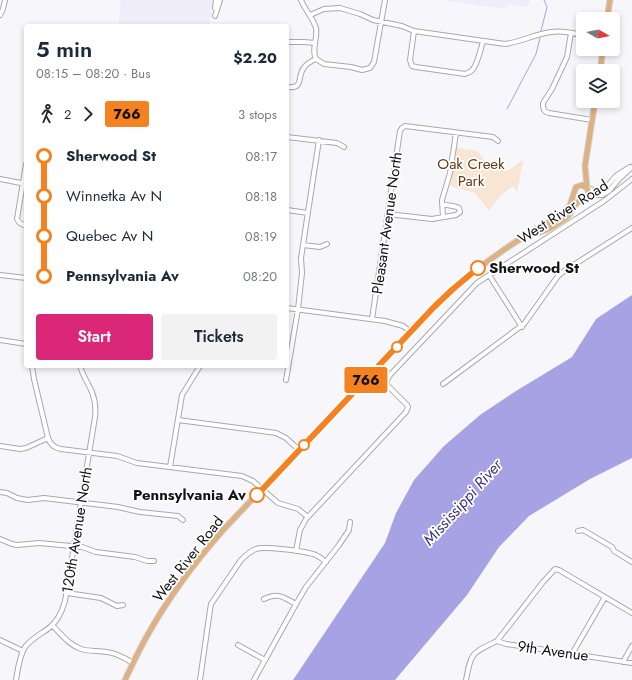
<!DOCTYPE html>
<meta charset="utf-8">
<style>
body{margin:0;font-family:Jost,sans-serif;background:#f2f2f3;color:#1f2937;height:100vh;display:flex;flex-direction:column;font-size:15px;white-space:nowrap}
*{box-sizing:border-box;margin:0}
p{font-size:13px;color:#747a83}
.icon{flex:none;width:22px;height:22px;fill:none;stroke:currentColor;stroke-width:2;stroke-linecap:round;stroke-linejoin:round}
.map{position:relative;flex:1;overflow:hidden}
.sheet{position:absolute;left:24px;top:24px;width:265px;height:344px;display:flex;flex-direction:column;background:#fff;border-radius:4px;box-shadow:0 2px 6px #0003}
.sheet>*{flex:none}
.badge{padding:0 8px;border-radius:3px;font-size:14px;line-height:26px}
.needle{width:26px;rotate:99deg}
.controls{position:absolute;left:576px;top:12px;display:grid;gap:8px}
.controls a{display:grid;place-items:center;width:44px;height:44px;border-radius:4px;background:#fff;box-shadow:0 2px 6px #0003;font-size:20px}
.map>.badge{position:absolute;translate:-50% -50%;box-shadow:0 0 0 2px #fff}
.legs{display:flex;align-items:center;gap:6px;height:44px;padding:0 12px;font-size:13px}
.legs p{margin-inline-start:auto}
.head{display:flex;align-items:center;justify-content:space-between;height:68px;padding:0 12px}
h1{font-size:22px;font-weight:600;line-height:30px}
.button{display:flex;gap:8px;margin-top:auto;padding:8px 12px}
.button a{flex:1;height:46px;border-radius:4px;background:#db2777;color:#fff;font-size:16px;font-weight:600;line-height:46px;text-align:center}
.button a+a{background:#f2f2f3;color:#1f2937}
ul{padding:0 12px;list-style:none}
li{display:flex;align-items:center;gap:14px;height:40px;font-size:15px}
li i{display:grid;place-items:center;width:6px;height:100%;margin:0 5px;background:currentColor}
li i::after{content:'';width:10px;height:10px;margin:-5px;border:3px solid;border-radius:50%;background:#fff}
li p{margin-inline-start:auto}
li:first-child i{background:linear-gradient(#0000 50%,currentColor 0)}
li:last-child i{background:linear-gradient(currentColor 50%,#0000 0)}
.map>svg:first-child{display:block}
.built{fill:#eeedf9}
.green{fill:#f8e5d4}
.water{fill:#a6a2e4}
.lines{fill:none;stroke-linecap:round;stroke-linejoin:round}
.stream{stroke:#a6a2e4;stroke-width:1}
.minor-casing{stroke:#a9a9ad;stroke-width:6}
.major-casing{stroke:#d5d5d5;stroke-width:7}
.minor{stroke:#fff;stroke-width:4}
.major{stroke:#ddb182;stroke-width:5}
.line-1-casing{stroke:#fff;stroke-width:9}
.line-1{stroke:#f58220;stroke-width:6}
.stop-1-dot{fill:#fff;stroke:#f58220;stroke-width:2}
.labels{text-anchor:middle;stroke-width:3.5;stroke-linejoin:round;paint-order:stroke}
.park-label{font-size:15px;fill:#623d15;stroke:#fff}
.street-label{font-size:15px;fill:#131314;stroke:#fff}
.stop-label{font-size:15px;font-weight:bold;fill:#131314;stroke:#fff;text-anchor:start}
.water-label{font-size:16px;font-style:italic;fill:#403380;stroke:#fff}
</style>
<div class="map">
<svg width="632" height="680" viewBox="0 0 632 680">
<rect width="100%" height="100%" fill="#f7f7fb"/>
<path class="built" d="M121,0H213L209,26H118Z
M446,0H530L527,7L508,4L507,9L446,1Z"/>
<path class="green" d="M456,148L478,151L489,168L509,170L523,160L517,192L513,186L501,195L489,211L475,193L450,186L452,177Z"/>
<path class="water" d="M632,295V458L590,479L529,516L499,547L467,595L395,680H293L385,543L396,513L414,480L444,446L480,415L516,391L572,357L596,319Z"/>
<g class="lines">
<path class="stream" d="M541,31L547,7L544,0
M507,109L536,54L540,38"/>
<g class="minor-casing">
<path id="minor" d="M301,0C305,10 313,18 316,28C318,39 311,49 316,59L324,64L351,67L362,70L370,68L374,62L385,0
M215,8L216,0
M0,15L3,9L5,0
M310,15L324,9L340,8L360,14L373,20L402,26L414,31L505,44C521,42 535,34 551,32C562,30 573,33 583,35
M215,16L220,0
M414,31L410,60L412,66L416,67L465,74C467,73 469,73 471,71C477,67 481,48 483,41
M571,33L567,57L552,89L543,103V106L544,110L546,112L549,113L592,120
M287,42H304L315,43
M287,87C304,89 297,78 303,69C306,64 311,61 316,59
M287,137L337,143L344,147
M26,164L17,219C19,223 21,225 26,225
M0,179L26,184
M588,188C604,196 606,186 616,176C620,173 625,170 630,167
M587,197L591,195H602L609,191L619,179L632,167
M287,210L308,213
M388,214L432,219L456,215L460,212L459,208C454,205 448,206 442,204
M443,217L442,200L450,173L456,133
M303,245L320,247L327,244
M0,275L26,278
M489,275L522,327
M287,308L385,321L403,326L411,332
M372,319L400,131L402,128L405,126L493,137L498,141
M0,340L26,344
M32,366L34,379L48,438C50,444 55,448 61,449L117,456L137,463L242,476L253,481L278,503L298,509L308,517
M286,380L298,309L302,273L301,258L319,140
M443,384L524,324L558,276L564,271L632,228
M178,420L276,433L286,438L299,450
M0,446L20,449L26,448L48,438
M170,467L182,395L200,366
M0,492L7,493L17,498L22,499L28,500L44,498L118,507L140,512L178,516L183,520
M578,531L583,530L590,534L612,547L614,551L619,554L632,562
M0,539L12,544L17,545L39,543L82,547L96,552L135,557L147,561H154
M296,551L300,530L306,519L406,412L408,407L407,405L387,385V380L390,375L477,283L604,201L632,179
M67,593L101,598L117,606L123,605
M264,599C278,592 283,597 296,604
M52,625C61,634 69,645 81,649C90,652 98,650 107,652C116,653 125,658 133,663
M0,640L23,651
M497,641L543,582L555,569L559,570L632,613
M238,645L265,660
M572,654L605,597
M623,662L632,646
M16,680C18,669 19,657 25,647C32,638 41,634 49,628C58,621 62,612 65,601L95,417C96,409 95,400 92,392C88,383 83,376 80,366
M200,680L210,610L211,604L241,560C245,556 250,551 256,549C265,546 303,551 313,554C318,555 322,559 326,562
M254,680L296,604L306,587L339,545L349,530L350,522
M466,680C471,652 472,653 497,641L506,644L632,663"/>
</g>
<g class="major-casing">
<path id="major" d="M607,19L610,0
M600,71L603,49
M587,187L586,177L585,166L595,101
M125,680C132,665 139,650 147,636C168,598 195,562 224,529L446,295L473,272L505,249L534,230L559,217L563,214L570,205L576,187L582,185L587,188C592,199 583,197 577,203C573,207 572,212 568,216C560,224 541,234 529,234"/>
</g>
<use href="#minor" class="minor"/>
<use href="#major" class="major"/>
</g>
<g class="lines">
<g class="line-1-casing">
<path id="line-1" d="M257,495L434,307L453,289L478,268"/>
</g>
<use href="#line-1" class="line-1"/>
</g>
<g class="stop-1-dot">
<circle cx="478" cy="268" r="7"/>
<circle cx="397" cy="347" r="5"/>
<circle cx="304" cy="445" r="5"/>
<circle cx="257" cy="495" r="7"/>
</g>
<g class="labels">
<g class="park-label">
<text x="471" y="169">Oak Creek<tspan x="471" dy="17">Park</tspan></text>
</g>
<g class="street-label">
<text transform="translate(563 212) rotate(-33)" y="5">West River Road</text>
<text transform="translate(387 223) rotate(-82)" y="5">Pleasant Avenue North</text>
<text transform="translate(77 530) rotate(-81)" y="5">120th Avenue North</text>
<text transform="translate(188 559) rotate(-52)" y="5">West River Road</text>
<text transform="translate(553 651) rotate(8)" y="5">9th Avenue</text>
</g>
<g class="stop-label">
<text x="489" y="273">Sherwood St</text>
<text x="246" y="500" text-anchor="end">Pennsylvania Av</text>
</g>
<g class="water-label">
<text transform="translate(462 502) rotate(-48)" y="6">Mississippi River</text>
</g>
</g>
</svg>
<div class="controls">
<a><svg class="needle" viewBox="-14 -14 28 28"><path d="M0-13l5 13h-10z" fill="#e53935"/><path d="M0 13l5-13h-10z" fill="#747a83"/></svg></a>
<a><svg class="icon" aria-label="layers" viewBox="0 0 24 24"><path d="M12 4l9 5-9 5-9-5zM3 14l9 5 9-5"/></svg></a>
</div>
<b class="badge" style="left:366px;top:380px;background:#f58220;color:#111">766</b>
<section class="sheet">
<div class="head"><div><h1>5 min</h1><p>08:15 – 08:20 · Bus</p></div><b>$2.20</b></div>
<div class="legs"><svg class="icon" aria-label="walk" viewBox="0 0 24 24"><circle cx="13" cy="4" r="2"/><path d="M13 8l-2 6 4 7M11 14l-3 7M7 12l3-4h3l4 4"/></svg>2<svg class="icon" aria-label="forward" viewBox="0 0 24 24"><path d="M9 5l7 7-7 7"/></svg><b class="badge" style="background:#f58220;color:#111">766</b><p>3 stops</p></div>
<ul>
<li><i style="color:#f58220"></i><b>Sherwood St</b><p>08:17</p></li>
<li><i style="color:#f58220"></i><span>Winnetka Av N</span><p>08:18</p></li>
<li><i style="color:#f58220"></i><span>Quebec Av N</span><p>08:19</p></li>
<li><i style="color:#f58220"></i><b>Pennsylvania Av</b><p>08:20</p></li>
</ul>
<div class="button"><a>Start</a><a>Tickets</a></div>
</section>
</div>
